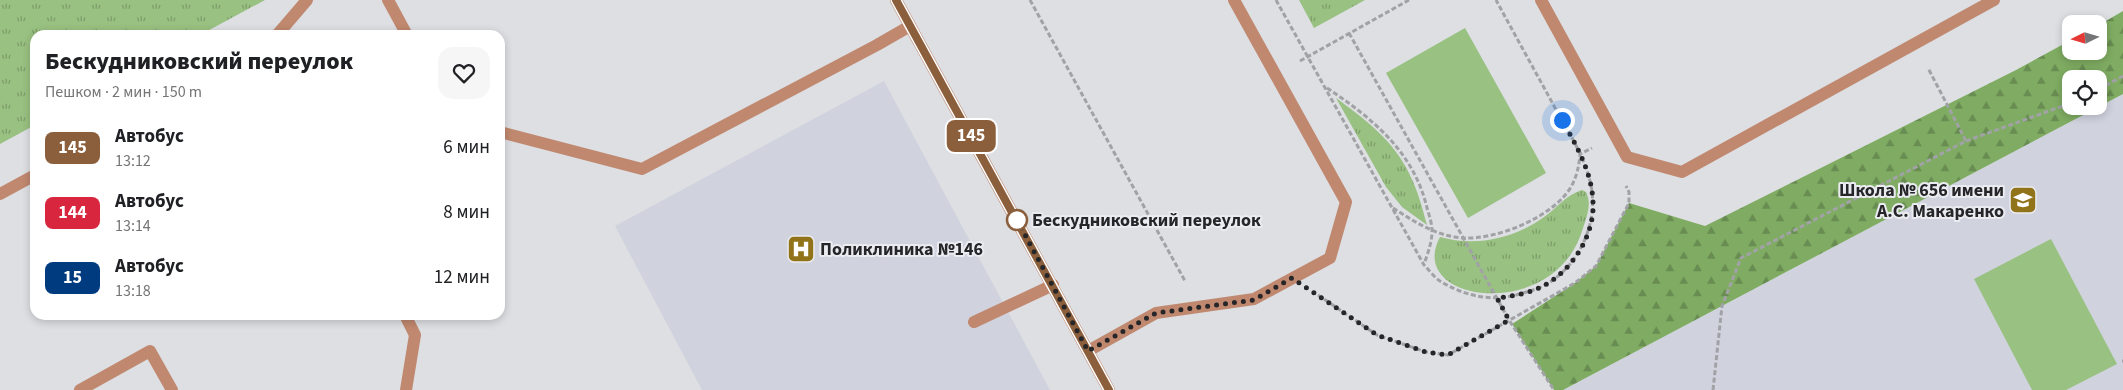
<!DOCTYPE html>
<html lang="ru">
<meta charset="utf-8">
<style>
body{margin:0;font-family:"Source Sans 3",sans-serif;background:#f6f6f6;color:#202124;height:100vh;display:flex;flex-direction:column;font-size:19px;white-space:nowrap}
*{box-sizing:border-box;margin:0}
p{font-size:16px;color:#757577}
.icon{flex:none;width:28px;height:28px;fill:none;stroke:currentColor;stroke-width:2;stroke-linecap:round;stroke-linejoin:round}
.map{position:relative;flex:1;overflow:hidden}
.side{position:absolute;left:30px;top:30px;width:475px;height:290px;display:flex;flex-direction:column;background:#fff;border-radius:15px;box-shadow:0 2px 8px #0003}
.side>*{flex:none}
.badge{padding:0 10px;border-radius:8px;font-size:18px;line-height:32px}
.needle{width:32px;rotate:265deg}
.tools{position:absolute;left:2062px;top:15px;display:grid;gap:10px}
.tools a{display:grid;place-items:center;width:45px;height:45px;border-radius:10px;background:#fff;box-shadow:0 2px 8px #0003;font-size:25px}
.you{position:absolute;width:25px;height:25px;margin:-12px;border:4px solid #fff;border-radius:50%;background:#1a73e8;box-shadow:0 0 0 8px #1a73e833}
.map>.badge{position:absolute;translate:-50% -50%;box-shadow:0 0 0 2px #fff}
.round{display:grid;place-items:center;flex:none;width:52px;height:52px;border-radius:15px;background:#f6f6f6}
.headline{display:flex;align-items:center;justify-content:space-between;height:85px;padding:0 15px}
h1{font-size:24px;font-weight:800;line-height:38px}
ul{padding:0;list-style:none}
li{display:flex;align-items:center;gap:15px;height:65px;padding:0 15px}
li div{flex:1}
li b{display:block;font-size:19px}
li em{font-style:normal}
li .badge{min-width:55px;font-weight:700;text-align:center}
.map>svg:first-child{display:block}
.built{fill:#d0d3de}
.grass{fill:#99c181}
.forest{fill:url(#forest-firs);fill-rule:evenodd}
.park{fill:url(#park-tufts)}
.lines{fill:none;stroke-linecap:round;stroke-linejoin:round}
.path{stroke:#a1a2a6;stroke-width:3;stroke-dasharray:5 2.5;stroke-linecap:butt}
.service{stroke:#c0886f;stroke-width:12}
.minor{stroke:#c0886f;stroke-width:12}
.line-casing{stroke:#fff;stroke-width:11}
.line{stroke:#8b5e3c;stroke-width:8}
.walk{stroke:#262628;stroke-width:5;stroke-dasharray:0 9}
.stop-dot{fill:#fff;stroke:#8b5e3c;stroke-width:2.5}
.labels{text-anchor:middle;stroke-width:4;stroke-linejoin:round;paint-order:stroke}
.poi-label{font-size:18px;font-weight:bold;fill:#262628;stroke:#ebecf1;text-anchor:end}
.stop-label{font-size:18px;font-weight:bold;fill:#262628;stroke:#ebecf1;text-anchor:start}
</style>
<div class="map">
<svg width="2123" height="390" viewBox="0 0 2123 390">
<defs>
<pattern id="forest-firs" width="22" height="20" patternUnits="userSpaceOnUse" patternTransform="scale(1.25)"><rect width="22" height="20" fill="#7fac62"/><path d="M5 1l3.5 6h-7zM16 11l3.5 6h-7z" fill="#688c51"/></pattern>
<pattern id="park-tufts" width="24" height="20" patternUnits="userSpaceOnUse" patternTransform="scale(1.25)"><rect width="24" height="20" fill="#99c181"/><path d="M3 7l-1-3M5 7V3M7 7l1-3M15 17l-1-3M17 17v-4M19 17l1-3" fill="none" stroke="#7d9d6a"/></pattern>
</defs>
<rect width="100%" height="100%" fill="#dddfe3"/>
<path class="built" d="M884,81L1050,390H702L615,226Z
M2123,94V390H1563L1722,306Z"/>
<path class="grass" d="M1465,28L1546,173L1468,218L1386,73Z
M2051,239L2117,364L2066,390H2032L1974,279Z"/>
<path class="forest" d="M2123,11V94L1563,390H1554L1512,324L1575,283L1596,266L1629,203L1705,226L2016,70L2071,40V51H2099V25ZM2071,79H2099V106H2071Z"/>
<path class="park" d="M0,0H265L200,35H35V125L0,144Z
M1299,0H1365L1314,28Z
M1336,98C1390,137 1411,159 1427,225L1402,207L1386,187Z
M1582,190L1586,192C1592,204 1587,216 1583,228C1556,324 1404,303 1440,237C1475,247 1514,239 1544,217C1557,208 1566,195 1582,190Z"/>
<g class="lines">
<path class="path" d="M1030,0L1185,281
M1276,0L1424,265C1429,270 1434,277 1440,281C1462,295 1490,302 1516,295C1525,292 1536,290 1545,285C1580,266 1600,220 1590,181C1583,154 1568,131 1554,106C1535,71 1515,35 1496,0
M1349,33L1509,320L1554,390
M1300,61L1409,0
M1327,88C1372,118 1414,152 1427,208C1429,215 1432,223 1432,231C1432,242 1428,253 1424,264
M2099,89L2123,76
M1966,141L2071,103
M1393,208C1415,222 1436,236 1463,238C1497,240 1553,217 1571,187C1577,176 1579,166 1580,154L1592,148
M1318,295L1377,335L1426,352L1448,355L1575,283L1596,266L1629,203V192L1626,186
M2122,361H2123
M1713,390L1722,306L1741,258L1966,141L1928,68"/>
<path class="service" d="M388,0L407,35
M1541,0L1627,157L1682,172L1994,0
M277,35L307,0
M500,132L642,169L877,45L910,26
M0,194L35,175
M405,315L415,335L406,390
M974,322L1053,285
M1088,351L1156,313L1254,299L1330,258L1346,202L1234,0
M80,390L150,351L172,390"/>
<path class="minor" d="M896,0L1109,390"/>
</g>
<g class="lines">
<g class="line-casing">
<path id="line" d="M896,0L1109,390"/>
</g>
<use href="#line" class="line"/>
<path class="walk" d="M1017,220L1088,351L1156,313L1254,300L1292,278L1377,335L1426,352L1448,355L1509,320L1497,298C1513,296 1531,293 1545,285C1573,269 1595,234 1593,202C1592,172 1576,145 1562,120"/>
</g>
<defs>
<g id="school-square" transform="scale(1.4375)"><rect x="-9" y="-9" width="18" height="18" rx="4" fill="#91741a" stroke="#ebecf1"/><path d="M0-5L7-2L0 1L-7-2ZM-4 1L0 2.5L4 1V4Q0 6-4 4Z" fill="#fff"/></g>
<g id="hospital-square" transform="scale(1.4375)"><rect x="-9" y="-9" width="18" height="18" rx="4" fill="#91741a" stroke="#ebecf1"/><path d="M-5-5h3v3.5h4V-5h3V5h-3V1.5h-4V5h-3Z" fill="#fff"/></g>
</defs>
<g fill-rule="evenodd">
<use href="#school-square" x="2023" y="200"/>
<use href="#hospital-square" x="801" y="249"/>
</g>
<circle class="stop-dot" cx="1017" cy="220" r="10"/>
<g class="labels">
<g class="poi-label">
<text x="2004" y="196">Школа № 656 имени<tspan x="2004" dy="21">А.С. Макаренко</tspan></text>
<text x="820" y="255" text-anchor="start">Поликлиника №146</text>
</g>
<g class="stop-label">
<text x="1032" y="226">Бескудниковский переулок</text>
</g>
</g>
</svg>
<div class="tools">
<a><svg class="needle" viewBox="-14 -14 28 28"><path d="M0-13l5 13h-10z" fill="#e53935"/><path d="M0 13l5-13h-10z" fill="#757577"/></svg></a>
<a><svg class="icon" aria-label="locate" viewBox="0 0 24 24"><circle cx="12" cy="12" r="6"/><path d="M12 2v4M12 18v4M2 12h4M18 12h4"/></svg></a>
</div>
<div class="you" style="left:1562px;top:120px"></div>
<b class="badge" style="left:971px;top:136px;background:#8b5e3c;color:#fff">145</b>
<section class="side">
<div class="headline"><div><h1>Бескудниковский переулок</h1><p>Пешком · 2 мин · 150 m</p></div><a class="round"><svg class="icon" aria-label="heart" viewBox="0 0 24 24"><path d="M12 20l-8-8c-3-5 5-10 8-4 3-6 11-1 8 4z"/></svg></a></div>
<ul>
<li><span class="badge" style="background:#8b5e3c;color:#fff">145</span><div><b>Автобус</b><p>13:12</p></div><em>6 мин</em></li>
<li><span class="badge" style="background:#d7263d;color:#fff">144</span><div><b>Автобус</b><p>13:14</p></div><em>8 мин</em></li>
<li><span class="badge" style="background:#003b80;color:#fff">15</span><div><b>Автобус</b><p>13:18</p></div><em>12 мин</em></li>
</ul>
</section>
</div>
